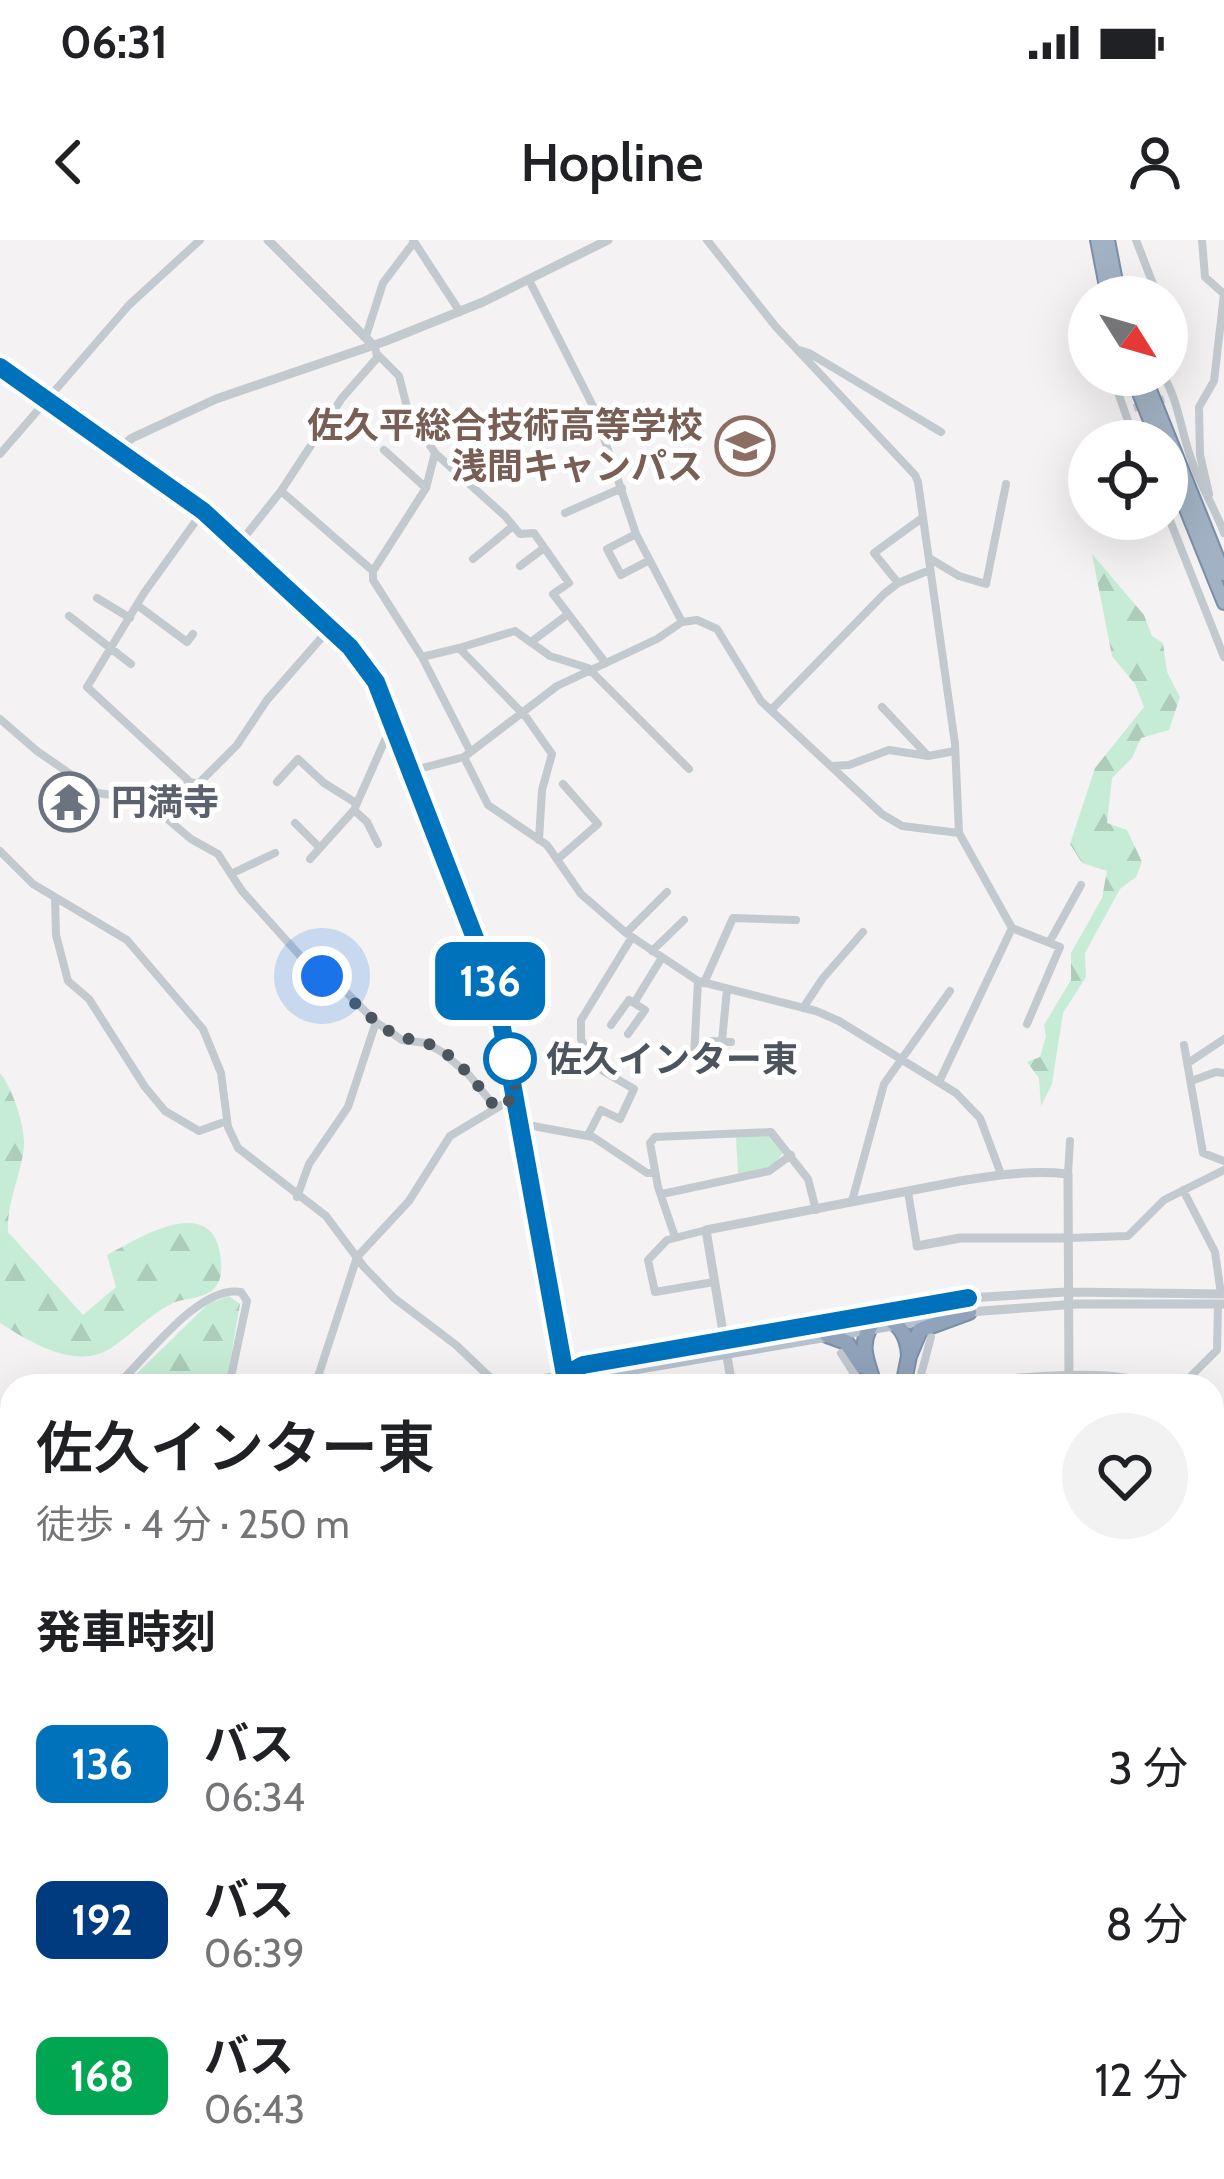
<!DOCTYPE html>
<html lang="ja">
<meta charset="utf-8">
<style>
body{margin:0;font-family:Cabin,"Noto Sans JP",sans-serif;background:#f2f2f2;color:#202124;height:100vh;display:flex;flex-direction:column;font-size:45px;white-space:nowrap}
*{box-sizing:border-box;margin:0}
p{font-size:39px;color:#757577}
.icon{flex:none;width:66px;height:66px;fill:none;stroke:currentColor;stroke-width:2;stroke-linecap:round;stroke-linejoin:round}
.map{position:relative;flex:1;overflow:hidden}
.drawer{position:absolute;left:0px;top:1134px;width:1224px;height:807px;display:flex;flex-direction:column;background:#fff;border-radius:36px 36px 0 0;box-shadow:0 12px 48px #0002}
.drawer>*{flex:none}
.badge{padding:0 24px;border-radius:18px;font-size:42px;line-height:78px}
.needle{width:78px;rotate:127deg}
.fabs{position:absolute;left:1068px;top:36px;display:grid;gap:24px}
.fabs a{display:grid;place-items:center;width:120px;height:120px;border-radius:50%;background:#fff;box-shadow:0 12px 48px #0002;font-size:60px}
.you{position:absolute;width:60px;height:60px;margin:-30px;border:9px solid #fff;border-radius:50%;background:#1a73e8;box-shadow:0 0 0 18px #1a73e833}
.map>.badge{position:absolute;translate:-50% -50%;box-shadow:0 0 0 6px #fff}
h2{padding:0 36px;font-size:45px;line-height:108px}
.round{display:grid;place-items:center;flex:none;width:126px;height:126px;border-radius:63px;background:#f2f2f2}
.overview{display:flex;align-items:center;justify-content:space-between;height:204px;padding:0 36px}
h1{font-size:57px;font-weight:600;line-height:90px}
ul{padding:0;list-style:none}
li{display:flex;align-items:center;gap:36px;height:156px;padding:0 36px}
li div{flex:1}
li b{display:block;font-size:45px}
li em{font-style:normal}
li .badge{min-width:132px;font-weight:700;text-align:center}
.status{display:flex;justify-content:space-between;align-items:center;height:84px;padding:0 60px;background:#fff;direction:ltr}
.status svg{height:33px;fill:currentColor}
header{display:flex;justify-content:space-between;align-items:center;height:156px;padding:0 36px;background:#fff;font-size:54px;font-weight:600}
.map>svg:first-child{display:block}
.forest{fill:url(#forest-firs)}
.park{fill:#c7ecd6}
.water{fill:url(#water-ripples)}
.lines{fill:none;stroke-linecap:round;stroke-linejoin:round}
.river{stroke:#98d2e4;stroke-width:14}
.minor-tunnel{stroke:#cacbcd;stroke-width:8;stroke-dasharray:8 4;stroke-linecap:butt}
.trunk-casing{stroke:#7b8fa7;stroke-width:16}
.motorway-casing{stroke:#7b8fa7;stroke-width:18}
.minor{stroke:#c2c9cf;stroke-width:8}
.tertiary{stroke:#c2c9cf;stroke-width:9}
.primary{stroke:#b5c1cd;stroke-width:12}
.trunk{stroke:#a2b2c4;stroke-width:12}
.motorway{stroke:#90a3bb;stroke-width:14}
.line-casing{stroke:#fff;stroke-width:27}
.line{stroke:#0072bc;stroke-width:18}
.walk{stroke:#4c555e;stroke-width:12;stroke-dasharray:0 21.6}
.stop-dot{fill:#fff;stroke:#0072bc;stroke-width:6}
.labels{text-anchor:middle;stroke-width:10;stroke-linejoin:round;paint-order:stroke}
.education-label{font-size:36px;font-weight:bold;fill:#785e54;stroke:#fff;text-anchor:end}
.worship-label{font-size:36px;font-weight:bold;fill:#5b616d;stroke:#fff;text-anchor:start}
.stop-label{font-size:36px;font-weight:bold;fill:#4c555e;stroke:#fff;text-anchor:start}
</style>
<div class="status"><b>06:31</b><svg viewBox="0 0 49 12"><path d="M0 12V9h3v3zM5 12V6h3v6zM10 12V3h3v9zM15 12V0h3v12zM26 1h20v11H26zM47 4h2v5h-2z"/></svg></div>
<header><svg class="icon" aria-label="back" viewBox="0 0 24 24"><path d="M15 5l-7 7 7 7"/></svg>Hopline<svg class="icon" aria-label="person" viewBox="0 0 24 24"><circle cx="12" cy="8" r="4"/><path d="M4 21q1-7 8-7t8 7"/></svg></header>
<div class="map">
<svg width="1224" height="1939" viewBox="0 0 1224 1939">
<defs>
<pattern id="forest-firs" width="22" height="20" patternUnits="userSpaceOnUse" patternTransform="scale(3)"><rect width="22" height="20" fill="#c7ecd6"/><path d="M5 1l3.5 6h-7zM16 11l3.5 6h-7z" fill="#adccba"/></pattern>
<pattern id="water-ripples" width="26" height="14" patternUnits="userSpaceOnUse" patternTransform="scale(3)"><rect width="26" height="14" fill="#98d2e4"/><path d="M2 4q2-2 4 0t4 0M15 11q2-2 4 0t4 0" fill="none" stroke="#7eadbc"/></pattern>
</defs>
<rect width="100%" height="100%" fill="#f4f2f2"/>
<path class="forest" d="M1092,314L1144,375L1152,396L1163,403L1167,432L1180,457L1169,490L1141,498L1132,518L1112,538L1107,583L1127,590L1142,622L1136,637L1120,649L1085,713L1086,737L1063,773L1052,844L1041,866L1039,838L1027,822L1040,817L1046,796L1044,785L1071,740V713L1102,658L1107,631L1082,623L1070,604L1095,528L1144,467L1135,444L1112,416Z
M0,833C13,849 25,886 24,906C21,936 7,961 8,992L83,1075L116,1047L107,1015C135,1000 203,957 218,1005C221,1015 223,1032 219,1041C210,1061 187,1056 171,1064C149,1075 131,1095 111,1108C76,1131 30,1102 0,1083Z
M229,1056L240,1064L226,1146H124L208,1064Z
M12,1274V1333L0,1341V1278Z
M161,1929H355L361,1939H172Z
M527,1929H642L660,1939H534Z"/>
<path class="park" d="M769,894L784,911C774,929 757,931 738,935L736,896Z"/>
<path class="water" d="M12,1623V1721L0,1715V1631Z"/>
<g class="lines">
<path class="river" d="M0,1813L12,1822
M120,1929L127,1939"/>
<path class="minor-tunnel" d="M1134,168L1164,159"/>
<g class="trunk-casing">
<path id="trunk" d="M1097,0L1108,57
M1108,0L1119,57
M1132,135L1158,201
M1144,135L1224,334
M1167,222L1224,363"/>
</g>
<g class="motorway-casing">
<path id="motorway" d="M827,1095L846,1102L862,1126
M875,1146C864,1116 857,1100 879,1073C899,1083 908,1094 909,1116
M903,1146L909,1116L920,1090L969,1072
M0,1577L12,1573
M0,1590L12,1586
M1212,1614L1224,1619
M1212,1630L1224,1634"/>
</g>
<path class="minor" d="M413,0L460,72
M707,0L776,87L915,235L918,242L955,504L959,593L1012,688L939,842
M1136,0L1158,57
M1202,0L1205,37L1224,54L1214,141L1199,167L1200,215L1209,254
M529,40L594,168L636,294L682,382L697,380L717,389L761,461L882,574L902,586L959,593
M366,96L383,43L414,2
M799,110L809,113L941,192
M377,114L399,136L408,171L435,213L505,276L520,294L534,293L569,343L553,354L604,421
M1112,135L1135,201
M1163,135C1180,164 1181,194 1193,224C1202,248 1215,269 1224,293
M384,210L426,248
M435,213L426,248L373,331V340L422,417L470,511
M0,214L129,65L200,0
M281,251L373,331
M565,273L622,248
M1167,273L1224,417
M636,294L607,309L621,335L648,321
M239,304L281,251L342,158L377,118L376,111
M929,318L959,336L986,344L1006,244
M473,319L513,286
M520,326L544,308
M898,343L874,313L922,278
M97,358L130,378
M137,365L187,402L193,394
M69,376L131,424
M531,402L567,375
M459,408L515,391L550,416L588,428L689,529
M422,417L459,408L526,477L552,514L542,550L539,600
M882,467L928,516L955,511
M771,470L884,354L898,343L930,330
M0,479L37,511L98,553L145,560L191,599L218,614L242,651L312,729L344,750L376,782L402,800L426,803L442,812L469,835L496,868
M464,517L488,565L547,605L581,654L626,693L698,741L816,771L839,781L956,853L980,878L1001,934
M831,526L849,525L889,510L928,516
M411,531L464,517L557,446L657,399L682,382
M190,542L198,544L237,505L267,460L330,388
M277,542L298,519L324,543L356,563
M156,570L190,542L87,447L144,353L203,271
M295,583L320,608
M378,604L367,582L354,570L385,500L396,494
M0,611L33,644L127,700L203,789L221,833L228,887L238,908L326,976L364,1027L394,1058L456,1105L499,1146
M559,618L598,584L563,544
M310,619L354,570
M233,633L275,613
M55,657L56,695L68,741L89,759L145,847L165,871L199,891L227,881
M1012,688L1060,707L1027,784
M626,693L667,652
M1050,701L1081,645
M652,711L684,680
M704,743L733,678L796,680
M803,768L823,738L863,692
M611,785L629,760L634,763
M628,794L645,770L634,763L661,719
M712,801L731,802
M722,801L727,749
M1184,805L1203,913L1224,921
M694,817L698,741
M1188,823L1224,799
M1191,841L1216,832L1224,833
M522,884L593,897L647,933H655
M588,895L601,870L620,879L634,849L593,825L581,799V780L632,697
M1068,934L1070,901
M1183,950L1215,1012L1221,1054
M908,952L917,1006
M662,954L769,931L791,915
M297,957L309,924L348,867L376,782
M852,961L884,844L950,751
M706,990L667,1000L648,1020L655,1052L714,1042
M675,997L658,947L650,903L655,897L771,892L808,939L816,970
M1068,998L1128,996L1164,960L1224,930
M841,1113L862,1146
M116,1146C145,1120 199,1044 241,1052L247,1061L229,1146
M315,1146L357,1017L409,961L450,896L515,857
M918,1146L931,1097
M946,1146C982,1140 1125,1124 1148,1146
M1181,1146L1217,1110L1218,1064
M0,1197L12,1203
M1212,1399L1215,1362
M0,1423L12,1425
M1212,1503L1224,1551
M0,1724L12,1731
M1212,1732L1219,1734
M0,1762L12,1749
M470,1929L493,1939
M952,1929L956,1939
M458,1939L460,1929
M991,1939L997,1929
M1064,1939L1069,1929"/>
<path class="tertiary" d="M268,0L373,105
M119,209L132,198L216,159L386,101L483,62L608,0
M917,1006L960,998H1068
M968,1058L1066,1052L1224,1054
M969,1072L1077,1064H1224
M500,1146L565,1135
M732,1146L706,990L960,941C996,935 1031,930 1068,934L1069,1146
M0,1560L12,1554
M1212,1661L1224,1666
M965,1929L982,1939"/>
<path class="primary" d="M0,127L203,271L350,407L376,442L478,706L501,782L567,1146
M565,1135L583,1125L968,1058
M566,1135L584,1137L954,1074
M871,1939V1929"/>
<use href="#trunk" class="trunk"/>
<use href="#motorway" class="motorway"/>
</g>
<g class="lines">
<g class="line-casing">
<path id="line" d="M0,127L203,271L350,407L376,442L478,706L501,782L565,1135L583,1125L968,1058"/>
</g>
<use href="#line" class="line"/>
<path class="walk" d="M322,736C346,753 365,775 389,791C402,800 411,798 426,803C455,812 478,846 496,868L517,856L509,814L510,819"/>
</g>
<defs>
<g id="school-ring" transform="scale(3)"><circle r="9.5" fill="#fff" stroke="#8d6e63" stroke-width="1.5"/><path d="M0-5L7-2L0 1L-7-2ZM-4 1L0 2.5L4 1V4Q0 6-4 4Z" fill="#8d6e63"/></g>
<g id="temple-ring" transform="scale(3)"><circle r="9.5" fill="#fff" stroke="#6b7280" stroke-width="1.5"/><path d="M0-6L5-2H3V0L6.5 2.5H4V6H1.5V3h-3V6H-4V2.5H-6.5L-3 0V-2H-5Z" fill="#6b7280"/></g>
</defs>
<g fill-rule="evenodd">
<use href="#school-ring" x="745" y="206"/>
<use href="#temple-ring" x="69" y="562"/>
</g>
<circle class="stop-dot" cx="510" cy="819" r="24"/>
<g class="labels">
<g class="education-label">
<text x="703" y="198">佐久平総合技術高等学校<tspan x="703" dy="41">浅間キャンパス</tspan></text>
</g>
<g class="worship-label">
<text x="111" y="575">円満寺</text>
</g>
<g class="stop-label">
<text x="546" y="832">佐久インター東</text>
</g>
</g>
</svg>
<div class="fabs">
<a><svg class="needle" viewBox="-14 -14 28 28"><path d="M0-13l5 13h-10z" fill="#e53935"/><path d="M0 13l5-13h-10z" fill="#757577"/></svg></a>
<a><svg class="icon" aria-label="locate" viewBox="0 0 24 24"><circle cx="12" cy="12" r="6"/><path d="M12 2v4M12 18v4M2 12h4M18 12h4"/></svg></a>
</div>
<div class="you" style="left:322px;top:736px"></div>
<b class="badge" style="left:490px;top:741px;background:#0072bc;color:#fff">136</b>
<section class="drawer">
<div class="overview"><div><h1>佐久インター東</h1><p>徒歩 · 4 分 · 250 m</p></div><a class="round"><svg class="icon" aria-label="heart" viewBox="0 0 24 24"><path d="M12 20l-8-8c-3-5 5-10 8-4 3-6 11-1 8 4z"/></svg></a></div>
<h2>発車時刻</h2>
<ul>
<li><span class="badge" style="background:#0072bc;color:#fff">136</span><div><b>バス</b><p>06:34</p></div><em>3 分</em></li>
<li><span class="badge" style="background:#003b80;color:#fff">192</span><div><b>バス</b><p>06:39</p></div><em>8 分</em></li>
<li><span class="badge" style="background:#00a651;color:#fff">168</span><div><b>バス</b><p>06:43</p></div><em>12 分</em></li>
</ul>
</section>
</div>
